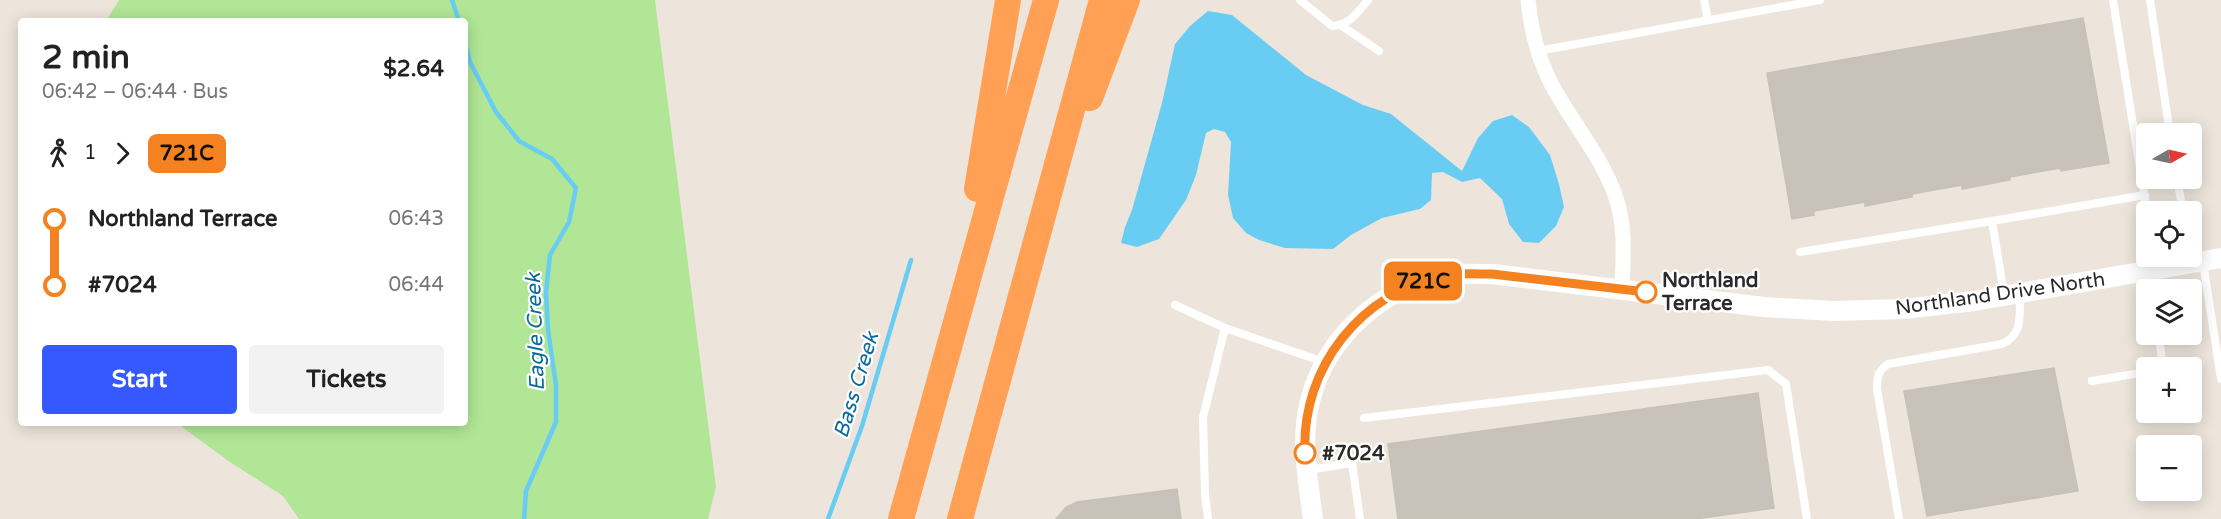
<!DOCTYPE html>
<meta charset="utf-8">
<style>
body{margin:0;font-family:"Varela Round",sans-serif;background:#f2f2f2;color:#222;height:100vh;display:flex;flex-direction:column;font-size:22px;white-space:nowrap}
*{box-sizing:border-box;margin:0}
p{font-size:20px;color:#767676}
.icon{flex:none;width:33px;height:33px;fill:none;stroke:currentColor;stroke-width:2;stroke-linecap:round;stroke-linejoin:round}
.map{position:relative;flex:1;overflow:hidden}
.panel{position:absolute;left:18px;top:18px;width:450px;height:408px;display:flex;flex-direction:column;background:#fff;border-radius:6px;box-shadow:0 3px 15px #0003}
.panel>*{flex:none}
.badge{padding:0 12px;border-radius:9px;font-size:21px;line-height:39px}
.needle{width:39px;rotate:81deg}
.fabs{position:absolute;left:2136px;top:123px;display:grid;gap:12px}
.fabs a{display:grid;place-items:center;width:66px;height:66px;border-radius:6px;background:#fff;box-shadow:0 3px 15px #0003;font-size:30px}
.map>.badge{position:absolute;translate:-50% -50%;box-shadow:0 0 0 3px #fff}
.legs{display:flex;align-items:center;gap:9px;height:66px;padding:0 24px;font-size:20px}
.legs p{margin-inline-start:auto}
.overview{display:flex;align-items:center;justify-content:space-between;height:102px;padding:0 24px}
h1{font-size:33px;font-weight:800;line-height:45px}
.button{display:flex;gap:12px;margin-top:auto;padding:12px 24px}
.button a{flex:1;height:69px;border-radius:6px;background:#3659ff;color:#fff;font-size:24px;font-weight:800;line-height:69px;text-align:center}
.button a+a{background:#f2f2f2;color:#222}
ul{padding:0 24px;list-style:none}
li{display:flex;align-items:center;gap:21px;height:66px;font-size:22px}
li i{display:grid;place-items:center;width:9px;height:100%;margin:0 8px;background:currentColor}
li i::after{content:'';width:15px;height:15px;margin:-8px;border:4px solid;border-radius:50%;background:#fff}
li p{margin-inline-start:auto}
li:first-child i{background:linear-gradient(#0000 50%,currentColor 0)}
li:last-child i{background:linear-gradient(currentColor 50%,#0000 0)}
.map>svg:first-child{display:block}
.green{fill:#b0e695}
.water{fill:#69cdf3}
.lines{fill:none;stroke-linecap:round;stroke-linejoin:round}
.stream{stroke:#69cdf3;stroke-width:4.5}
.building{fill:#c8c2bb;stroke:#c8c1b5;stroke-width:1.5}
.lane{stroke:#fff;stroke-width:8}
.street{stroke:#fff;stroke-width:15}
.secondary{stroke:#fff;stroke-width:20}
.highway{stroke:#ffa054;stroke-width:26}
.line-1-casing{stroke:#fff;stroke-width:14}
.line-1{stroke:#f58220;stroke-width:9}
.stop-1-dot{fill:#fff;stroke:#f58220;stroke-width:3}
.labels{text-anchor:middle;stroke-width:4.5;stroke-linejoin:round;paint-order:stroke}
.stop-label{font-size:20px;font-weight:bold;fill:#2a2a2a;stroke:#fff;text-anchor:start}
.street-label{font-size:20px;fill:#2a2a2a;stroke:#fff}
.water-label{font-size:21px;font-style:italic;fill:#086aa0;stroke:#fff}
</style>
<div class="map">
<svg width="2221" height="519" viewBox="0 0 2221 519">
<rect width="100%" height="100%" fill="#ede5db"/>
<path class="green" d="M119,0H655L716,487L708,519H299L283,496L227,460L178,424L465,423V21H106Z"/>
<path class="water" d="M1208,11L1232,15L1306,75L1363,105L1391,114L1462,171L1478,138L1493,121L1512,115L1529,127L1550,155L1559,184L1564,207L1556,226L1539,243L1523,242L1509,224L1502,199L1480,178L1462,182L1443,172L1432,173L1431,200L1420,209L1382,218L1351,235L1333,249L1285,248L1259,240L1246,233L1233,218L1228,195L1231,142L1225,132L1214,129L1206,133L1196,175L1186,200L1159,239L1137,247L1121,243L1125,227L1132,210L1162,103L1175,44L1190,26Z"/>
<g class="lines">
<path class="stream" d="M452,0L459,21
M465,42L470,62L496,112L519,141L552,159L576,188L569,222L550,255L546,292L548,330L556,385V422L526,491L524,519
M828,519L862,426L911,260"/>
</g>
<path class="building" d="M2083,18L2109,163L2061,171L2060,168L2010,177V180L1962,189V185L1912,194V197L1865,206V202L1814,211V215L1792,219L1767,73Z
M2054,368L2078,491L1927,516L1904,391Z
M1758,393L1774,508L1695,519H1398L1388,444Z
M1177,489L1181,519H1056L1066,507L1077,502Z"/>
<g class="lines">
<path class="lane" d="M1300,0L1332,26C1350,25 1357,13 1368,0
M1704,0L1708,20
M2113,0L2147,212
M2150,0L2170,134
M1342,26L1379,51
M1538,51L1820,0
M2177,178L2183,212
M1992,221L2145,195
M1800,252L1992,221L2004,294
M2203,262L2221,379
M2148,272L2150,290
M1175,305L1225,328
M2158,334L2163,364L2161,368
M2092,381L2146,372
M1364,418L1768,370L1786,384L1807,519
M1308,470L1352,463L1360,519
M1208,519L1205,494L1203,417L1225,328L1324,362
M1899,519L1877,389C1877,377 1878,371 1888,364L2002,344C2024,334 2019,316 2020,294"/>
<path class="street" d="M1528,0C1531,31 1538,59 1553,87C1573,124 1603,158 1616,198C1626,228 1623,258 1622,289"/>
<path class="secondary" d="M1313,519C1308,480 1300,440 1310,401C1326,337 1382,287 1446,275C1461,273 1477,274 1492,274L1764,307L1833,311L1904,309L1974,301L2221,258"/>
<path class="highway" d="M1090,98L1127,0
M977,189L1008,0
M901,519L1046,0
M960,519L1102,0"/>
</g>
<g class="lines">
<g class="line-1-casing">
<path id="line-1" d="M1305,453C1301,367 1362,291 1446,275C1461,273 1477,274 1492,274L1646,292"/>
</g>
<use href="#line-1" class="line-1"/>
</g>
<g class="stop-1-dot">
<circle cx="1646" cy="292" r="10"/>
<circle cx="1305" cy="453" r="10"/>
</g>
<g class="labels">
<g class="stop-label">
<text x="1662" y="287">Northland<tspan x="1662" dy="23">Terrace</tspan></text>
<text x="1322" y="460">#7024</text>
</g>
<g class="street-label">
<text transform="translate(2000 293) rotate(-8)" y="7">Northland Drive North</text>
</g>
<g class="water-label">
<text transform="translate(535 332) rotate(-92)" y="7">Eagle Creek</text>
<text transform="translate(856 385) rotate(-73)" y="7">Bass Creek</text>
</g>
</g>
</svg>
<div class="fabs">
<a><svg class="needle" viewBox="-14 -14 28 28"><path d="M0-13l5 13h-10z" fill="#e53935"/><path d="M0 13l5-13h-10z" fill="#767676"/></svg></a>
<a><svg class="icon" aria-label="locate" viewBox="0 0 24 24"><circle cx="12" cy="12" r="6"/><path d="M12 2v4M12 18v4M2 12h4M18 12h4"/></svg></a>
<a><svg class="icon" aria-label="layers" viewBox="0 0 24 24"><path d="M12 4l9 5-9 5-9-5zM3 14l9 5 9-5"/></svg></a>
<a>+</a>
<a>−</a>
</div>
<b class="badge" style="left:1423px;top:281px;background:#f58220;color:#111">721C</b>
<section class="panel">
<div class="overview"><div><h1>2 min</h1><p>06:42 – 06:44 · Bus</p></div><b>$2.64</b></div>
<div class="legs"><svg class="icon" aria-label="walk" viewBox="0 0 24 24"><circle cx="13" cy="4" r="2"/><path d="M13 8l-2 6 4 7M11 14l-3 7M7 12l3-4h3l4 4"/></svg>1<svg class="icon" aria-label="forward" viewBox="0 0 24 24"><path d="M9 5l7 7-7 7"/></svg><b class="badge" style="background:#f58220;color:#111">721C</b></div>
<ul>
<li><i style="color:#f58220"></i><b>Northland Terrace</b><p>06:43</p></li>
<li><i style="color:#f58220"></i><b>#7024</b><p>06:44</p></li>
</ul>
<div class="button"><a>Start</a><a>Tickets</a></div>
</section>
</div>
